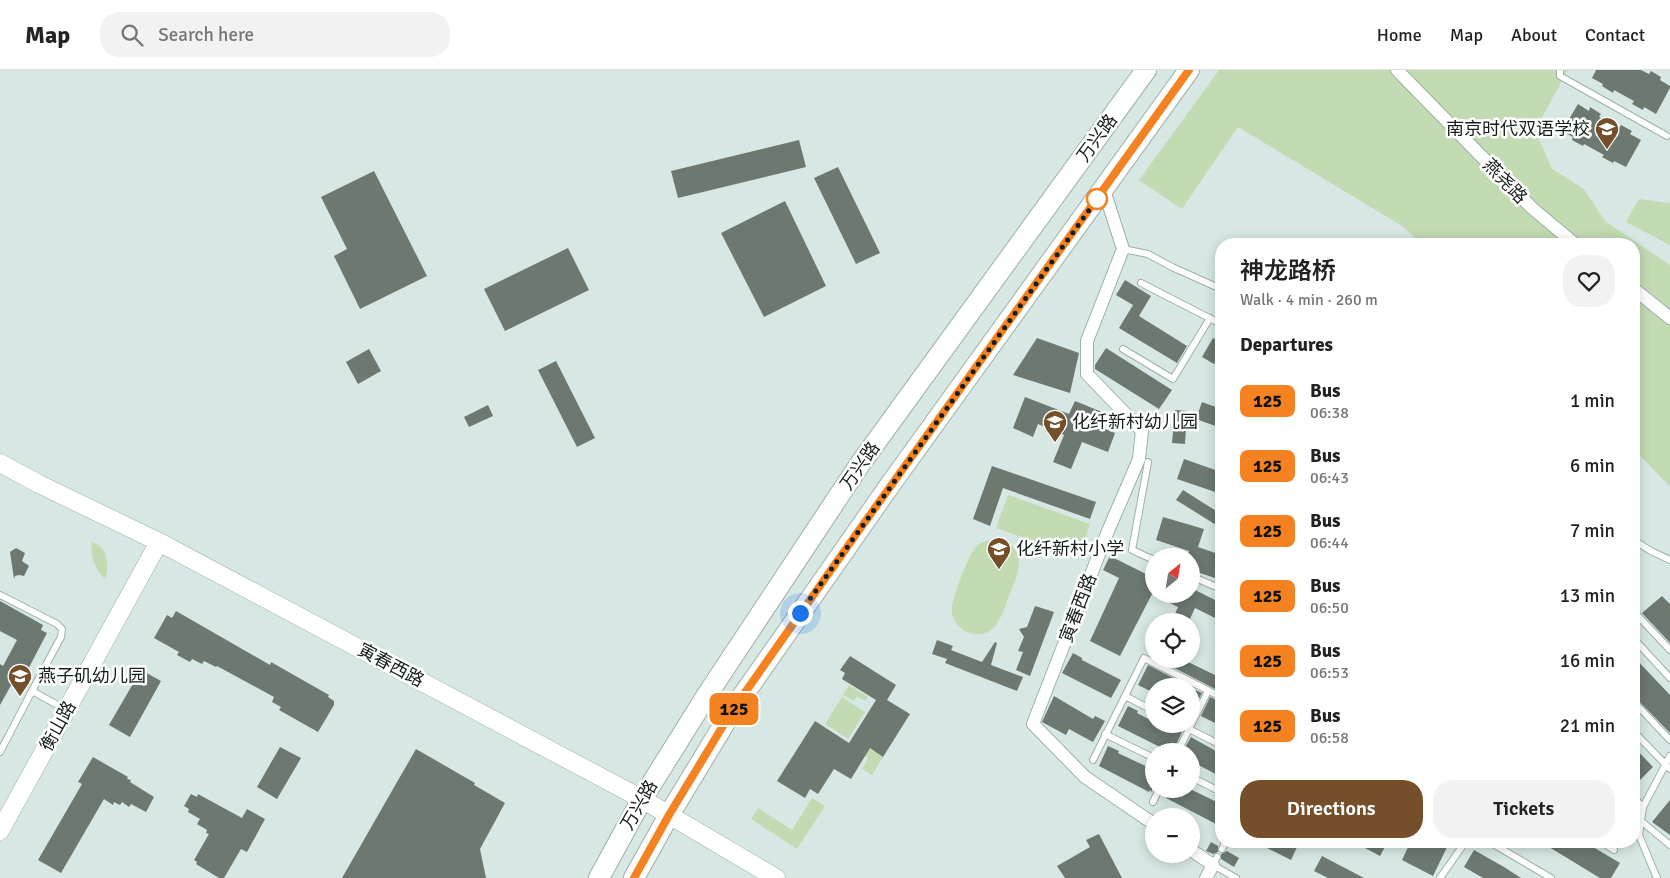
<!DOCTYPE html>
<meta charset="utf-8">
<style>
body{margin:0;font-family:Signika,"Noto Sans SC",sans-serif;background:#f2f2f2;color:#222;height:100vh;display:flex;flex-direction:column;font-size:19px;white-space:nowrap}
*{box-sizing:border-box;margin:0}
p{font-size:16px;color:#767676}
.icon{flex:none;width:28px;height:28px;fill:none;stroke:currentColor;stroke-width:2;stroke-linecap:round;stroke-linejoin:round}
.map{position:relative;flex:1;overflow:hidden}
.details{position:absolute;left:1215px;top:168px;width:425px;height:610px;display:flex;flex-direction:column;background:#fff;border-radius:20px;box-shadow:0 2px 12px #0003}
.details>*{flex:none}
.badge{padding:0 10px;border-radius:8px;font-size:18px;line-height:32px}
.needle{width:32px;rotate:30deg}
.fabs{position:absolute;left:1145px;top:478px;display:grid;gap:10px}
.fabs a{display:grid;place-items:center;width:55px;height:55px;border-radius:50%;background:#fff;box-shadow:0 2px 12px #0003;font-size:25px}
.you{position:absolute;width:25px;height:25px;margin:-12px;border:4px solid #fff;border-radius:50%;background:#1a73e8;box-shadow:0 0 0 8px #1a73e833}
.map>.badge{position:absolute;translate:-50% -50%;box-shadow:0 0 0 2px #fff}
h2{padding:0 25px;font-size:19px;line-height:45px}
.round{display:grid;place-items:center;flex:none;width:52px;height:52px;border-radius:20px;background:#f2f2f2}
.overview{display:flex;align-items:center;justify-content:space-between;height:85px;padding:0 25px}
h1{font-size:24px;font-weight:600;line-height:38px}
.primary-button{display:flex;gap:10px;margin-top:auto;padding:10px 25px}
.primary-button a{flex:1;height:58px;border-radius:20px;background:#744f2a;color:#fff;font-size:20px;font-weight:600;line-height:58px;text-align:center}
.primary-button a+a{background:#f2f2f2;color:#222}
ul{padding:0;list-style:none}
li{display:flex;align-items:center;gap:15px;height:65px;padding:0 25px}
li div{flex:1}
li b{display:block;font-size:19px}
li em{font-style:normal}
li .badge{min-width:55px;font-weight:700;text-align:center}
header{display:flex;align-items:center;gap:30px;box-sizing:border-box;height:70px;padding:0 25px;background:#fff;border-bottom:1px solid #e0e0e0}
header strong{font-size:24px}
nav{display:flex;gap:28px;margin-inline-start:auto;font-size:18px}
.search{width:350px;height:45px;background:#f2f2f2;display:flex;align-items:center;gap:12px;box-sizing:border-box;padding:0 18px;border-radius:20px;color:#767676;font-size:19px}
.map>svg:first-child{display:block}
.green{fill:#c2dbb2}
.building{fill:#6c7870}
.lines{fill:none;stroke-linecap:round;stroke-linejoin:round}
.lane-casing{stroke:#9fafab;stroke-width:8}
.street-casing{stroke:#9fafab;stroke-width:14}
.secondary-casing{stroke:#9fafab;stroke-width:19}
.primary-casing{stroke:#9fafab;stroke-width:22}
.lane{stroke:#fff;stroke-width:6}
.street{stroke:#fff;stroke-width:12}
.secondary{stroke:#fff;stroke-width:18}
.primary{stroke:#fff;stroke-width:20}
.line-casing{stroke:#fff;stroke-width:11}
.line{stroke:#f58220;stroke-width:8}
.walk{stroke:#181e1d;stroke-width:5;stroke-dasharray:0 9}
.stop-dot{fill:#fff;stroke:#f58220;stroke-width:2.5}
.labels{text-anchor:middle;stroke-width:5;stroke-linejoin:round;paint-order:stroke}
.poi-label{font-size:18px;fill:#181e1d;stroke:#fff;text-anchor:start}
.street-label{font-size:18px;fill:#181e1d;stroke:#fff}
</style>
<header>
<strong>Map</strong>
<div class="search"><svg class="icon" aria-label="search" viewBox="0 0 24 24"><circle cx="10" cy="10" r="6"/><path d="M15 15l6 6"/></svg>Search here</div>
<nav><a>Home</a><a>Map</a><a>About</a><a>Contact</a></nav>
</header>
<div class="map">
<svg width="1670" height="808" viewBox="0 0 1670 808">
<rect width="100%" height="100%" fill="#d7e8e4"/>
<path class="green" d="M1219,0H1568L1535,60L1552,99L1584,119L1605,151L1670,195V417L1634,379V174H1422L1402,156L1238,57L1182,139L1139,110Z
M1639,129L1670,133V175L1626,152Z
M1008,425L1090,454L1079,487L996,458Z
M995,469C1030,475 1019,502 1009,526C1003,542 997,567 974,564C969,563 965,562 961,558C955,553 951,546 952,538C952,529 968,486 975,478C980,472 987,470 995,469Z
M92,472C108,477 110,496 105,509C95,499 90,487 92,472Z
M849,615L868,627L865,631L857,626L854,631L843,625Z
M842,627L865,642L848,669L825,654Z
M859,671L883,687L872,705L862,699L868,688L854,679Z
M812,728L825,736L797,779L751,749L758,738L792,760Z"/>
<path class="building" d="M1596,0H1641L1649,4L1651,1L1661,7L1660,10L1670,16V18L1656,44L1644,37L1643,40L1632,34L1634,31L1614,20L1613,23L1602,16L1603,14L1592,8Z
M1578,34L1589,41L1590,37L1601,44L1599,47L1619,58L1621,55L1632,61L1630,64L1641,70L1626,97L1614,91L1613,93L1602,87L1604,85L1584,74L1583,76L1572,70L1573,67L1562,61Z
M799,70L806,97L678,128L671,101Z
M838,97L880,183L856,194L814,108Z
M374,101L427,206L360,239L334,186L347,179L321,127Z
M785,131L826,216L764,247L721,163Z
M568,178L589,220L505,261L484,219Z
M1125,210L1151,226L1139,246L1187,276L1177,293L1119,258L1133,235L1116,225Z
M1037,268L1079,283L1070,323L1013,305Z
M1213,268L1221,273V296L1215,292L1214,294L1202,287Z
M1106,278L1172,320L1159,339L1095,299V295Z
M369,279L381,301L358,314L346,292Z
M556,291L595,368L577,377L538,300Z
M1025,327L1069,344L1075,331L1102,342L1096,355L1115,363L1108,382L1082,372L1071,399L1053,392L1064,365L1038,354L1033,367L1013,358Z
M1202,332L1221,339V358L1196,349Z
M488,335L493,346L469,357L464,347Z
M1175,340L1187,341L1185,374L1172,373Z
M1184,389L1221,402V424L1177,409Z
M992,396L1096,432L1090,449L1003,418L990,456L973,449Z
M1183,420L1221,444V458L1176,430Z
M1163,447L1204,459L1198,477L1221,485V510L1191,500V486H1187L1189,481L1156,470Z
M16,478L25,483L22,491L29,496L24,506L19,505L15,506L14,509L10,482Z
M1110,486L1154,508V520L1152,524H1191V518L1221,533V551L1195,538L1189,551H1172L1178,537L1152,524L1120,586L1090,571L1119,508L1103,500Z
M1662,526L1670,534V573L1642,543Z
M0,531L43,555L41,560L47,563L24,607L18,603L0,635V594L3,596L17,570L0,561Z
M1035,536L1054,542L1030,606L1016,600L1023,582L1018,581L1024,567L1019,559L1027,557Z
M176,541L270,595L271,592L329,625L328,627L334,631V635L318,662L279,640L281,637L272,632L274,627L217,596L216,597L204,591L202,594L192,589L190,592L177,585L179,582L154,568L167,545L172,548Z
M937,570L953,576L951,580L982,592L995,572L997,573L991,595L1023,607L1017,621L945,593L947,589L932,584Z
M1073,583L1082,588V590L1121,610L1111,628L1062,603Z
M850,586L896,615L887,630L910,644L883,687L870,678L851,709L834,699L818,724L810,719L805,728L777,711L815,651L849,673L876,630L842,609L845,603L840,600Z
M1634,587L1670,625V663L1634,626Z
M1157,589H1182L1221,608V622Z
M1148,595L1189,616H1154V623L1138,615Z
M141,600L161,611L130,667L109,655Z
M1191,618L1202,623L1192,641H1191Z
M1054,626L1093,649L1095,646L1105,651L1093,672L1069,659L1066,665L1042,652Z
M1210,627L1221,632V656L1201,646Z
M1128,636L1138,641L1137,643L1154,652V654H1160L1168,658L1169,656L1182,662L1173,681H1168L1118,656Z
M1191,667L1221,684V707L1191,691V681H1183Z
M1108,676L1119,681L1118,683L1154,700L1152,722L1150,720L1149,722L1099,696Z
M280,677L301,688L277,729L257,717Z
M1634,677L1653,697L1634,716Z
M416,679L475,713L474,715L505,733L480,779L486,808H342Z
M93,687L128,707L127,709L131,710L130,712L154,727L146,742L131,734L129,737L122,732L120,735L114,732L113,735L104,729L61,803L38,790L82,714L78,712Z
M1170,719H1190L1221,734V743L1216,754L1166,728Z
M191,724L197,727L198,724L242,748L247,739L265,749L247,782L241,779L224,808H219L196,794L197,792L194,790L209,764L206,763L207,760L197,754L200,749L188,742L189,739L184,736Z
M1670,730V765L1652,752Z
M1099,764L1122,808H1065L1057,796L1090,777L1086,770Z
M1253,771H1290L1298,775L1291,790Z
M1352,771H1388L1380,786Z
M1411,771H1450L1433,806L1402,790Z
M1539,771H1583L1620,793L1611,808H1600Z
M1211,772L1218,776V782L1213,784L1206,781Z
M1474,780L1504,797L1521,808H1483L1464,797Z
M1227,781L1239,788L1234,797L1221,789V784Z
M1322,786L1364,808H1328L1314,801Z"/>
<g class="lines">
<g class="lane-casing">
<path id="lane" d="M1560,0V6L1667,66
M1123,179L1148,184L1172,197L1221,219
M1141,213L1221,254
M1123,279L1173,309L1210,248
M1148,392L1132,480L1154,490
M1634,470L1649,480L1670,490
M1191,506L1221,519
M0,525L57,554L62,559L61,567L32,621L65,639
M1634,550L1638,546L1670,580
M1634,569L1670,608
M1125,626L1154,641
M1634,632L1670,670
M1179,654L1221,675
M1634,662L1670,699
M1105,664L1154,688
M1178,681L1208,621
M0,682L32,621
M1093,690L1144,588L1221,627
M1191,707L1221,722
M1634,728L1643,737L1639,765L1657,808
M1153,732L1159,719
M1643,737L1670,686
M1641,751L1670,775
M1488,771L1551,808
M1600,771L1614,780
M1222,779L1226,771
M1217,787L1213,795L1236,808
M1440,808L1466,771"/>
</g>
<g class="street-casing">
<path id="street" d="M1397,0L1532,138L1575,174
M1104,120L1123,179L1087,271V304L1142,361L1139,389L1108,461L1033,654L1085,707L1154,754
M1634,219L1670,248
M1191,780L1213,795L1206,808"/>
</g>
<g class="secondary-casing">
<path id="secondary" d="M0,393L39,414L159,472L642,729L776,808
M0,761L159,472"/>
</g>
<g class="primary-casing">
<path id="primary" d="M599,808L642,729L707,625L860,394L1146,0
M634,808L669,745L732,641L890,415L1189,0"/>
</g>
<use href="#lane" class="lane"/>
<use href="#street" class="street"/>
<use href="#secondary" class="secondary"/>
<use href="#primary" class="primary"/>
</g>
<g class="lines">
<g class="line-casing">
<path id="line" d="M634,808L669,745L732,641L857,463L1189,0"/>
</g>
<use href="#line" class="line"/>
<path class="walk" d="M800,543L1097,129"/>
</g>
<defs>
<g id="school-pin" transform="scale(1.25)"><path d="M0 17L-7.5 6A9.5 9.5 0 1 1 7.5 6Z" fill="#744f2a" stroke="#fff"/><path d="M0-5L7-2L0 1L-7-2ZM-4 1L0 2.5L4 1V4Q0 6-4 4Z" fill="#fff"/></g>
</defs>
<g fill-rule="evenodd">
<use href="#school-pin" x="1607" y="59"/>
<use href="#school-pin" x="1055" y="352"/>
<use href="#school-pin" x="999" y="479"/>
<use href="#school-pin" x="20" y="606"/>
</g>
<circle class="stop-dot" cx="1097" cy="129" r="10"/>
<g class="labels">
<g class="poi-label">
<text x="1590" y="65" text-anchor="end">南京时代双语学校</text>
<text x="1072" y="358">化纤新村幼儿园</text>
<text x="1016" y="485">化纤新村小学</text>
<text x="38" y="612">燕子矶幼儿园</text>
</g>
<g class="street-label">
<text transform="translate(1097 68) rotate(-54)" y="6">万兴路</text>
<text transform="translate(1505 111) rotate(46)" y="6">燕尧路</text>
<text transform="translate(860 396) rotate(-55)" y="6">万兴路</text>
<text transform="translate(1078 538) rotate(-69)" y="6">寅春西路</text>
<text transform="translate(391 595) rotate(28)" y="6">寅春西路</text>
<text transform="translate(58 656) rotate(-61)" y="6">衡山路</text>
<text transform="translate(639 735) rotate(-60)" y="6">万兴路</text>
</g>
</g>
</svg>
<div class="fabs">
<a><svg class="needle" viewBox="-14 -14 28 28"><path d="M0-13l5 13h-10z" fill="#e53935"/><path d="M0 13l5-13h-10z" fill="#767676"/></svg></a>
<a><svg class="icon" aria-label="locate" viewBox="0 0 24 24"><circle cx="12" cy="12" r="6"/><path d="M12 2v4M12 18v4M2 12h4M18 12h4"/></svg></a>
<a><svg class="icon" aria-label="layers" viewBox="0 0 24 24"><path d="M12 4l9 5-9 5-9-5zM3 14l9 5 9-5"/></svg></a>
<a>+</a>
<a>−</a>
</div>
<div class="you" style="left:800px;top:543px"></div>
<b class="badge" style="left:734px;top:639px;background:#f58220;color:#111">125</b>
<section class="details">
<div class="overview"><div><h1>神龙路桥</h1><p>Walk · 4 min · 260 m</p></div><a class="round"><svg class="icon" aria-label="heart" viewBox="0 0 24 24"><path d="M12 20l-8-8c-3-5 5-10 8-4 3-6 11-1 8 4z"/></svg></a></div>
<h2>Departures</h2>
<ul>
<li><span class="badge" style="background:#f58220;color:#111">125</span><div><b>Bus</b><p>06:38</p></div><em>1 min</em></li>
<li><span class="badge" style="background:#f58220;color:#111">125</span><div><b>Bus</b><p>06:43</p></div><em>6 min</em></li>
<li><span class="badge" style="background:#f58220;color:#111">125</span><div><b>Bus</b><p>06:44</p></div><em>7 min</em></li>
<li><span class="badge" style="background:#f58220;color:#111">125</span><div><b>Bus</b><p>06:50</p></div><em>13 min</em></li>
<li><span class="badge" style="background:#f58220;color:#111">125</span><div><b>Bus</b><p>06:53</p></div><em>16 min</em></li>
<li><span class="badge" style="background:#f58220;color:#111">125</span><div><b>Bus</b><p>06:58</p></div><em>21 min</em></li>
</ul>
<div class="primary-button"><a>Directions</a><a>Tickets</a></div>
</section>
</div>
